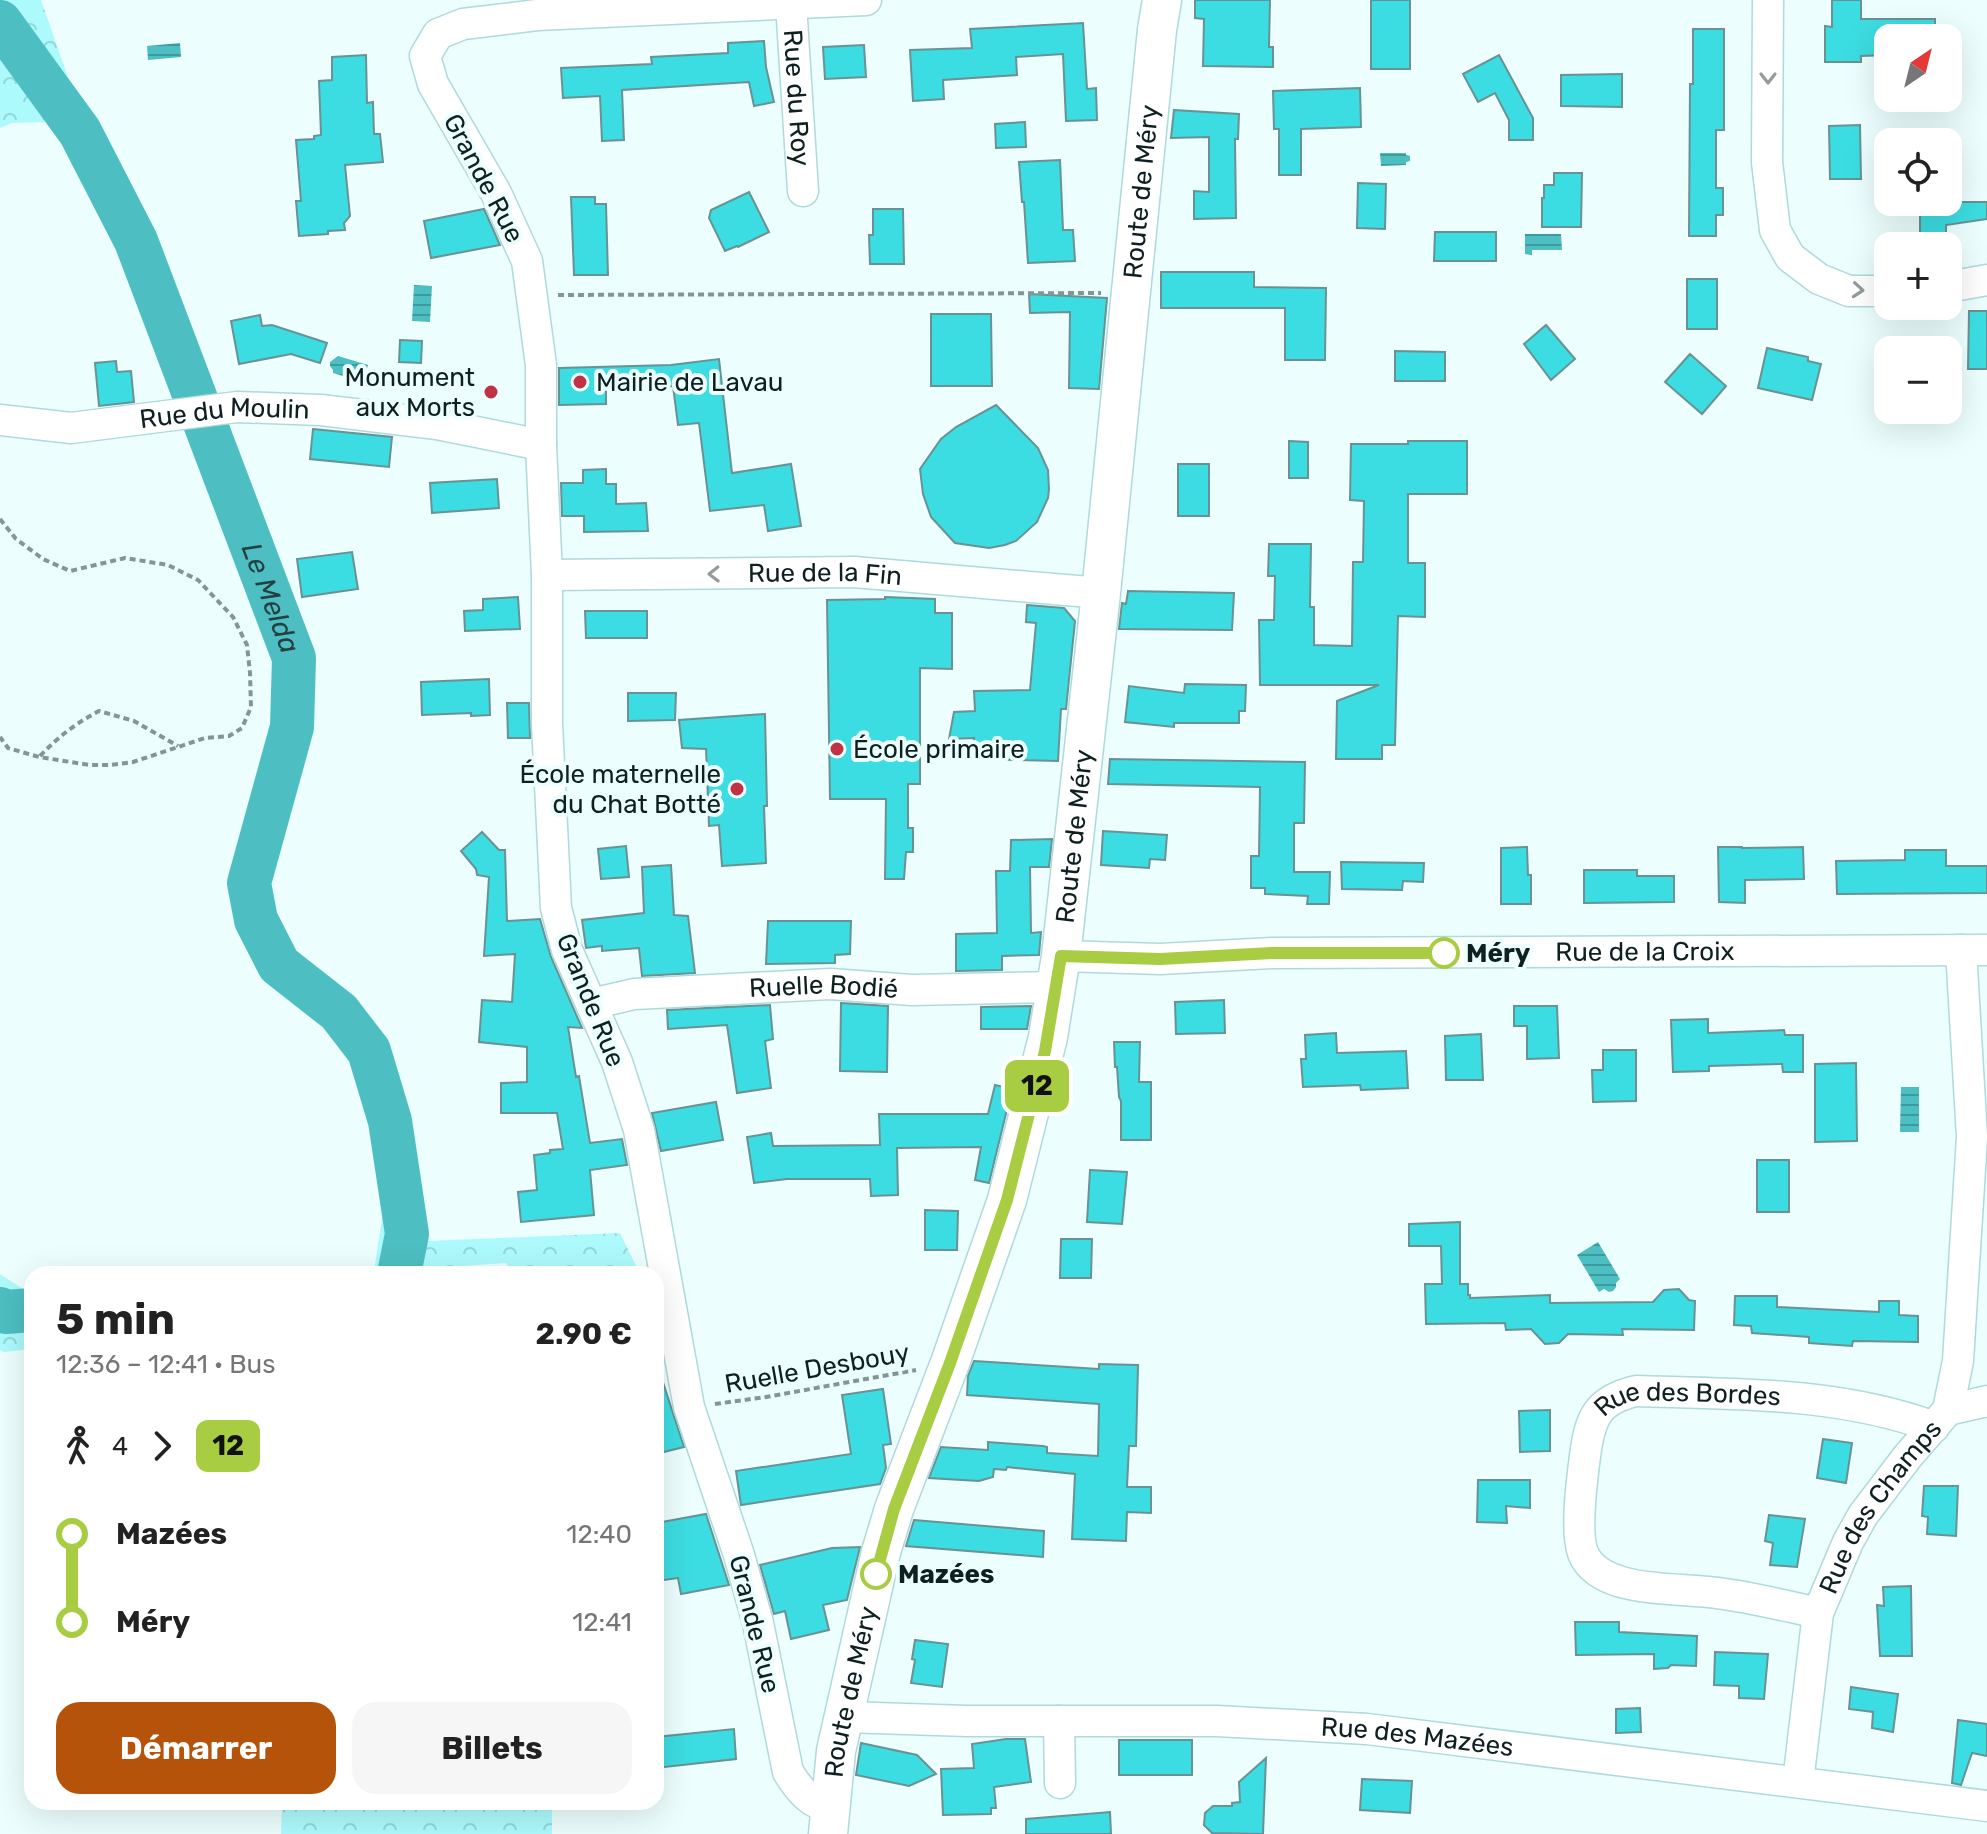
<!DOCTYPE html>
<html lang="fr">
<meta charset="utf-8">
<style>
body{margin:0;font-family:Rubik,sans-serif;background:#f6f6f6;color:#222;height:100vh;display:flex;flex-direction:column;font-size:30px;white-space:nowrap}
*{box-sizing:border-box;margin:0}
p{font-size:26px;color:#767676}
.icon{flex:none;width:44px;height:44px;fill:none;stroke:currentColor;stroke-width:2;stroke-linecap:round;stroke-linejoin:round}
.map{position:relative;flex:1;overflow:hidden}
.sheet{position:absolute;left:24px;top:1266px;width:640px;height:544px;display:flex;flex-direction:column;background:#fff;border-radius:24px;box-shadow:0 8px 32px #0002}
.sheet>*{flex:none}
.badge{padding:0 16px;border-radius:12px;font-size:28px;line-height:52px}
.needle{width:52px;rotate:35deg}
.tools{position:absolute;left:1874px;top:24px;display:grid;gap:16px}
.tools a{display:grid;place-items:center;width:88px;height:88px;border-radius:16px;background:#fff;box-shadow:0 8px 32px #0002;font-size:40px}
.map>.badge{position:absolute;translate:-50% -50%;box-shadow:0 0 0 4px #fff}
.legs{display:flex;align-items:center;gap:12px;height:88px;padding:0 32px;font-size:26px}
.legs p{margin-inline-start:auto}
.summary{display:flex;align-items:center;justify-content:space-between;height:136px;padding:0 32px}
h1{font-size:44px;font-weight:700;line-height:60px}
.action{display:flex;gap:16px;margin-top:auto;padding:16px 32px}
.action a{flex:1;height:92px;border-radius:24px;background:#b45309;color:#fff;font-size:32px;font-weight:700;line-height:92px;text-align:center}
.action a+a{background:#f6f6f6;color:#222}
ul{padding:0 32px;list-style:none}
li{display:flex;align-items:center;gap:28px;height:88px;font-size:30px}
li i{display:grid;place-items:center;width:12px;height:100%;margin:0 10px;background:currentColor}
li i::after{content:'';width:20px;height:20px;margin:-10px;border:6px solid;border-radius:50%;background:#fff}
li p{margin-inline-start:auto}
li:first-child i{background:linear-gradient(#0000 50%,currentColor 0)}
li:last-child i{background:linear-gradient(currentColor 50%,#0000 0)}
.map>svg:first-child{display:block}
.forest{fill:url(#forest-crowns)}
.water{fill:url(#water-rules)}
.lines{fill:none;stroke-linecap:round;stroke-linejoin:round}
.river{stroke:#4dbfc2;stroke-width:44}
.building{fill:#3cdde2;stroke:#689293;stroke-width:2}
.minor-casing{stroke:#aedadb;stroke-width:33}
.major-casing{stroke:#aedadb;stroke-width:41}
.path{stroke:#849596;stroke-width:4;stroke-dasharray:6 4;stroke-linecap:butt}
.minor{stroke:#fff;stroke-width:30}
.major{stroke:#fff;stroke-width:38}
.oneway{stroke:#939b9b}
.line-1-casing{stroke:#fff;stroke-width:18}
.line-1{stroke:#a8cd42;stroke-width:12}
.poi-dot{fill:#c23247;stroke:#ecfefe;stroke-width:3}
.stop-1-dot{fill:#fff;stroke:#a8cd42;stroke-width:4}
.labels{text-anchor:middle;stroke-width:8;stroke-linejoin:round;paint-order:stroke}
.street-label{font-size:26px;fill:#0f2021;stroke:#ecfefe}
.poi-label{font-size:26px;fill:#0f2021;stroke:#ecfefe;text-anchor:end}
.stop-label{font-size:26px;font-weight:bold;fill:#0f2021;stroke:#ecfefe;text-anchor:start}
.water-label{font-size:28px;font-style:italic;fill:#263f40;stroke:#ecfefe}
</style>
<div class="map">
<svg width="1987" height="1834" viewBox="0 0 1987 1834">
<defs>
<pattern id="forest-crowns" width="20" height="18" patternUnits="userSpaceOnUse" patternTransform="scale(2)"><rect width="20" height="18" fill="#adfafc"/><path d="M2 6a3 3 0 1 1 6 0M12 15a3 3 0 1 1 6 0" fill="none" stroke="#94d6d8"/></pattern>
<pattern id="water-rules" width="6" height="5" patternUnits="userSpaceOnUse" patternTransform="scale(2)"><rect width="6" height="5" fill="#4dbfc2"/><path d="M0 2.5h6" fill="none" stroke="#3e9b9d"/></pattern>
</defs>
<rect width="100%" height="100%" fill="#ecfefe"/>
<path class="forest" d="M0,0H41L83,121L12,123L0,128Z
M387,1187L429,1241L620,1233L640,1274H513L506,1263L447,1267L446,1274H370L374,1271Z
M0,1274L23,1289H32V1349L4,1352L0,1350Z
M282,1802H552V1834H281Z"/>
<path class="water" d="M180,43L181,57L148,60L147,46Z
M1380,153H1406V155L1410,156V161L1406,162V165L1381,166Z
M1525,234H1561L1562,250H1532V255L1525,254Z
M414,285L432,286L430,322L412,321Z
M338,356L368,365L363,382L333,373V370L330,366V362Z
M1901,1087H1919V1132H1900Z
M1598,1242L1620,1279L1616,1283V1287L1613,1291L1609,1292L1604,1289L1599,1292L1577,1255Z"/>
<g class="lines">
<g class="river">
<path id="s1" d="M0,22L80,132L136,241L294,658L292,727L249,883L256,920L279,965L339,1012L369,1051L390,1121L407,1234L399,1274"/>
<path d="M0,1309L6,1312L32,1310"/>
</g>
</g>
<path class="building" d="M1195,0H1270L1269,47H1273V67L1203,66L1204,19L1195,18Z
M1371,0H1410V69H1371Z
M1832,0H1861V19H1935V38H1888V55L1861,56V62H1825V26L1832,27Z
M1083,23L1087,89L1096,88L1097,120L1066,121L1063,54L1016,57L1017,75L943,80L944,99L913,101L910,50L972,48L970,29Z
M1693,29H1724V130H1716V188H1723V215H1716V236H1689L1690,84H1693Z
M764,41L766,67L774,102L754,106L749,82L622,90L624,140L602,141L600,96L563,98L561,68L652,64L651,57L728,53V43Z
M864,45L866,77L825,79L823,47Z
M366,55L367,103L373,102L374,134H380L383,162L345,165L350,216L344,223L345,230L328,231V234L299,236L296,201H301L296,140L314,139V136L321,135L319,81L332,80V57Z
M1499,55L1533,118V140H1509V120L1495,93L1478,102L1463,74Z
M1622,74V107L1561,106V75Z
M1360,88L1361,127L1301,129V175H1279V129H1274L1273,91Z
M1174,110L1239,114L1238,139H1235L1236,218L1194,219V191L1209,192V137L1171,138Z
M1025,122L1026,147L996,148L995,124Z
M1860,125L1861,179H1830L1829,126Z
M1060,160L1063,230H1073L1075,261L1028,263L1024,202H1022L1019,162Z
M1554,173H1582L1581,227H1542V198H1544V185H1554Z
M1358,183L1386,184L1385,229L1357,228Z
M749,192L769,232L738,247L737,246L725,251L709,218L711,210Z
M571,197H595V204H606L608,275H574Z
M1920,202H1987V219L1946,225V246H1920Z
M484,209L500,245L431,258L424,221Z
M873,209H903L904,264H870L869,235H873Z
M1435,232H1496V261H1434Z
M1161,272H1254V287L1326,288L1325,360H1285V308H1161Z
M1687,279H1717V329H1687Z
M1029,294L1107,298L1099,389L1069,388L1070,312L1030,313Z
M1969,311H1987V369H1968Z
M931,314H991L992,386H931Z
M260,315L262,326L272,325L327,343L320,363L291,354L239,364L231,321Z
M1546,325L1575,359L1551,380L1524,344Z
M400,340L422,341L421,363L399,362Z
M1767,348L1808,357V361L1821,364L1812,400L1758,388Z
M1395,351L1445,352V381H1395Z
M1690,354L1726,386L1702,414L1665,382Z
M719,359L732,473L791,464L801,526L768,531L764,505L710,511L699,423L678,425L673,386L606,389V404L559,405V368L671,365Z
M116,361L117,372L131,371L134,402L99,406L95,363Z
M996,405L1038,448L1048,470L1049,489L1048,498L1037,522L1016,541L1005,545L989,548L955,543L931,517L923,494L920,469L941,439L956,427Z
M313,429L392,437L389,467L310,459Z
M1289,441L1308,442V478H1289Z
M1408,441H1467V494H1408V563H1425V617L1398,616L1395,745H1382V759H1336L1337,701L1379,685H1260L1259,620H1274L1275,576H1268L1269,544H1311L1310,607H1314V645L1352,646L1353,562H1363L1364,501L1350,500L1351,444H1408Z
M1178,464H1209V516H1178Z
M606,469V484H616V504L646,503L648,531L584,532V516H562L561,483H583V470Z
M497,479L499,508L432,513L430,483Z
M352,552L358,589L302,597L297,559Z
M1128,591L1234,593L1232,630L1119,629L1122,603L1126,604Z
M518,597L520,629L465,631L464,611L483,610V599Z
M885,597L935,599V613H952V669L920,668V784H908V828H913V852H906L904,879H885L886,799H830L827,600L885,599Z
M1027,605L1064,608L1075,621L1066,709H1061L1058,761L982,759V744H974V738L949,739L954,712L975,711L974,691L1030,690L1036,623L1026,622Z
M585,611H647V638H586Z
M489,679L490,715L471,716V713L422,715L421,682Z
M1185,684L1246,685L1245,711H1239V723H1174V727L1125,722L1129,686L1184,693Z
M628,693H676L675,720L628,721Z
M507,703H529L530,738H508Z
M765,714L767,806H764L766,863L722,866L719,825L709,826L706,749L682,748L679,720Z
M1110,759L1305,762L1304,823H1294V872H1330L1329,904H1307L1308,896L1265,894V888H1251V856H1259L1260,787L1108,784Z
M1103,831L1167,835L1165,860L1150,859L1149,868L1101,865Z
M482,832L499,850H505L507,921L540,919L551,957L582,1028L568,1027L576,1077L579,1076L590,1143L622,1139L627,1165L590,1170L594,1215L521,1222L518,1192L537,1190L534,1155L550,1153V1150L563,1149L557,1113H501V1083L527,1082V1047L479,1042L482,1000L512,1002L515,954L484,956L489,877L477,875L476,869L461,851Z
M1052,839L1049,867H1030L1031,933L1041,932L1039,955L1002,956V970L956,971V934L997,933L996,871H1010L1011,840Z
M626,846L629,877L601,879L598,849Z
M1527,847L1528,875H1531V904H1501V848Z
M1718,847H1742V848L1803,847L1804,879L1745,880V903L1719,902Z
M1905,850H1946V866H1987V893L1837,894L1836,861L1905,860Z
M1341,862L1424,863L1423,882L1403,881L1402,890L1342,889Z
M671,865L674,915L688,916L695,973L642,976L639,948L602,951V946L586,948L582,920L644,913L642,867Z
M1584,870H1637V876H1674V902L1584,903Z
M768,921H851L850,954L835,955V963L766,964Z
M1224,1000L1225,1033L1176,1034L1175,1002Z
M841,1003L888,1006L887,1072L840,1071Z
M770,1005L773,1039L765,1041L771,1088L737,1093L727,1025L668,1029L667,1010Z
M1031,1006L1027,1029H981V1007Z
M1514,1006H1557L1559,1058L1527,1059V1026H1514Z
M1708,1019V1033L1784,1030L1785,1035H1803V1072H1783L1782,1064L1709,1066V1071L1673,1072L1671,1020Z
M1336,1033L1337,1053L1406,1051L1408,1088L1361,1090L1360,1085L1303,1087L1301,1059H1306L1305,1035Z
M1481,1034L1483,1080H1446L1445,1036Z
M1114,1042H1140L1139,1082H1151V1140H1121V1101L1119,1097L1117,1067H1115Z
M1603,1050H1636V1101L1593,1102L1592,1070H1603Z
M1856,1063L1857,1141L1815,1142V1064Z
M995,1085L1012,1089L989,1183L975,1180L981,1147L897,1148L898,1195L871,1196L870,1179H787L754,1183L747,1137L771,1133L773,1146L880,1145L879,1114H988Z
M716,1102L723,1140L661,1151L652,1113Z
M1757,1160H1789V1212H1757Z
M1090,1170L1127,1172L1122,1224L1087,1222Z
M925,1210L958,1211L957,1250H925Z
M1460,1222V1284H1468V1295H1470V1298L1550,1295V1303L1653,1302L1664,1290L1679,1289L1689,1300L1695,1301L1694,1330L1622,1329L1623,1335L1568,1334L1559,1343L1545,1344L1531,1329L1506,1330L1505,1323L1426,1324L1425,1284H1442L1441,1246H1409V1224Z
M1061,1239H1092L1091,1278H1060Z
M1735,1296H1777V1307L1879,1312V1301H1899V1315L1918,1316V1342L1853,1341L1852,1346L1809,1343V1337L1752,1333L1751,1326L1734,1325Z
M974,1361L1099,1369V1364L1138,1365L1136,1446H1129L1127,1487H1151V1513L1127,1512L1126,1541L1072,1539L1075,1474L1007,1467L1006,1470L994,1469L993,1477L979,1481L929,1478L941,1447L988,1450V1442L1043,1446L1047,1447V1453L1098,1456L1099,1404L967,1395L968,1376Z
M659,1370L684,1447L656,1454V1371Z
M883,1389L891,1444L883,1445L886,1468L880,1484L741,1505L736,1471L851,1454L842,1395Z
M1550,1410V1451L1520,1452L1519,1411Z
M1823,1439L1852,1443L1846,1483L1817,1478Z
M1478,1480H1530V1508L1506,1506L1507,1523L1477,1522Z
M1924,1486H1958L1956,1536L1927,1534L1928,1517L1922,1516Z
M706,1514L729,1585L681,1594L678,1578L656,1581V1523Z
M1769,1515L1805,1519L1797,1567L1770,1565L1773,1543L1765,1541Z
M914,1520L1044,1531L1043,1557L906,1546Z
M860,1547L847,1600L823,1605L829,1630L791,1639L785,1611L774,1614L760,1565L832,1548Z
M1911,1586L1912,1656H1880L1877,1605L1884,1606L1883,1587Z
M1575,1622H1619V1632L1697,1636L1696,1666L1671,1665L1668,1668L1654,1669V1654L1576,1655Z
M915,1640L948,1644L942,1687L911,1683L915,1660L912,1659Z
M1715,1652L1768,1654L1764,1699L1739,1698V1686L1714,1685Z
M1851,1687L1898,1694L1893,1732L1872,1728L1873,1712L1849,1709Z
M1640,1708L1641,1732L1616,1733V1709Z
M1958,1720L1987,1724V1756L1972,1753L1961,1785L1952,1783Z
M734,1729L736,1759L656,1768V1737Z
M1025,1739L1031,1782L994,1787L996,1808H991V1814L943,1815L941,1769L974,1768L972,1744L1006,1739Z
M1119,1740H1192V1775H1119Z
M861,1743L917,1755L936,1774L909,1786L856,1775Z
M1266,1758L1263,1834L1212,1833L1204,1825L1205,1813L1213,1806H1232V1803L1240,1802L1239,1782Z
M1362,1779L1412,1781L1410,1813L1360,1810Z
M1110,1812L1111,1834H1026V1819Z"/>
<g class="lines">
<g class="minor-casing">
<g id="minor">
<path d="M1768,0L1767,162L1775,230L1790,257L1819,279L1849,291H1888"/>
<path id="s2" d="M791,4L803,191"/>
<path d="M1948,287L1987,280"/>
<path id="s3" d="M0,420L71,428L237,407L321,410L437,424L541,445"/>
<path id="s4" d="M547,575L854,572L1101,593"/>
<path id="s5" d="M1061,956L1160,959L1272,953L1987,950"/>
<path id="s6" d="M591,1004L634,994L830,984L912,990L1056,987"/>
<path d="M1948,1410L1987,1401"/>
<path id="s7" d="M1818,1613C1785,1606 1751,1597 1717,1593C1680,1587 1600,1595 1583,1553C1575,1532 1582,1479 1585,1456C1590,1418 1597,1400 1636,1391C1736,1394 1839,1392 1934,1427"/>
<path id="s8" d="M844,1717L968,1721H1217L1367,1729L1987,1806"/>
<path d="M1059,1721L1060,1783"/>
<path id="s9" d="M1798,1782L1818,1613L1848,1542L1863,1515L1908,1456L1948,1410L1958,1361L1972,1137L1961,950"/>
<path d="M831,1806C811,1806 798,1788 788,1772L758,1623L739,1555L689,1407L639,1130L617,1062L567,950L556,908L547,723V575L541,445V365L527,261L496,193L433,84L425,56L438,34L463,24L537,15L866,0"/>
</g>
</g>
<g class="major-casing">
<g id="major">
<path id="s10" d="M828,1834L836,1751L881,1552L894,1509L950,1363L1007,1200L1048,1037L1061,956L1101,593L1157,30L1162,0"/>
</g>
</g>
<path class="path" d="M558,295L1101,293
M0,519L16,539L43,559L70,571L125,558L168,565L198,580L233,617L247,645L250,673L251,707L242,728L229,736L205,738L133,762L110,765H90L39,757L8,748L0,737
M40,756C58,737 76,723 99,711L134,721L178,746
M715,1404L766,1397L916,1370"/>
<use href="#minor" class="minor"/>
<use href="#major" class="major"/>
</g>
<defs><path id="oneway-chevron" d="M-2-3.5L2.5 0L-2 3.5" fill="none" stroke-width="1.6" stroke-linecap="round" stroke-linejoin="round" transform="scale(2)"/></defs>
<g class="oneway">
<use href="#oneway-chevron" transform="translate(1768 78) rotate(90)"/>
<use href="#oneway-chevron" transform="translate(1858 290) rotate(5)"/>
<use href="#oneway-chevron" transform="translate(714 574) rotate(179)"/>
</g>
<g class="lines">
<g class="line-1-casing">
<path id="line-1" d="M876,1574L894,1509L950,1363L1007,1200L1045,1051L1061,956L1160,959L1272,953H1444"/>
</g>
<use href="#line-1" class="line-1"/>
</g>
<g class="poi-dot">
<circle cx="580" cy="382" r="8"/>
<circle cx="491" cy="392" r="8"/>
<circle cx="837" cy="749" r="8"/>
<circle cx="737" cy="789" r="8"/>
</g>
<g class="stop-1-dot">
<circle cx="1444" cy="953" r="14"/>
<circle cx="876" cy="1574" r="14"/>
</g>
<g class="labels">
<g class="street-label">
<text dy="9" stroke="none"><textPath href="#s2" startOffset="94">Rue du Roy</textPath></text>
<text transform="translate(484 178) rotate(62)" y="9">Grande Rue</text>
<text dy="9" stroke="none"><textPath href="#s10" startOffset="1680">Route de Méry</textPath></text>
<text dy="9" stroke="none"><textPath href="#s3" startOffset="226">Rue du Moulin</textPath></text>
<text dy="9" stroke="none"><textPath href="#s4" startOffset="278">Rue de la Fin</textPath></text>
<text dy="9" stroke="none"><textPath href="#s10" startOffset="1032">Route de Méry</textPath></text>
<text dy="9" stroke="none"><textPath href="#s5" startOffset="584">Rue de la Croix</textPath></text>
<text dy="9" stroke="none"><textPath href="#s6" startOffset="234">Ruelle Bodié</textPath></text>
<text transform="translate(591 1000) rotate(68)" y="9">Grande Rue</text>
<text transform="translate(817 1368) rotate(-10)" y="9">Ruelle Desbouy</text>
<text dy="9" stroke="none"><textPath href="#s7" startOffset="488">Rue des Bordes</textPath></text>
<text dy="9" stroke="none"><textPath href="#s9" startOffset="294">Rue des Champs</textPath></text>
<text transform="translate(755 1624) rotate(76)" y="9">Grande Rue</text>
<text dy="9" stroke="none"><textPath href="#s10" startOffset="144">Route de Méry</textPath></text>
<text dy="9" stroke="none"><textPath href="#s8" startOffset="574">Rue des Mazées</textPath></text>
</g>
<g class="poi-label">
<text x="475" y="386">Monument<tspan x="475" dy="30">aux Morts</tspan></text>
<text x="596" y="391" text-anchor="start">Mairie de Lavau</text>
<text x="853" y="758" text-anchor="start">École primaire</text>
<text x="721" y="783">École maternelle<tspan x="721" dy="30">du Chat Botté</tspan></text>
</g>
<g class="stop-label">
<text x="1466" y="962">Méry</text>
<text x="898" y="1583">Mazées</text>
</g>
<g class="water-label">
<text dy="10" stroke="none"><textPath href="#s1" startOffset="640">Le Melda</textPath></text>
</g>
</g>
</svg>
<div class="tools">
<a><svg class="needle" viewBox="-14 -14 28 28"><path d="M0-13l5 13h-10z" fill="#e53935"/><path d="M0 13l5-13h-10z" fill="#767676"/></svg></a>
<a><svg class="icon" aria-label="locate" viewBox="0 0 24 24"><circle cx="12" cy="12" r="6"/><path d="M12 2v4M12 18v4M2 12h4M18 12h4"/></svg></a>
<a>+</a>
<a>−</a>
</div>
<b class="badge" style="left:1037px;top:1086px;background:#a8cd42;color:#111">12</b>
<section class="sheet">
<div class="summary"><div><h1>5 min</h1><p>12:36 – 12:41 · Bus</p></div><b>2.90 €</b></div>
<div class="legs"><svg class="icon" aria-label="walk" viewBox="0 0 24 24"><circle cx="13" cy="4" r="2"/><path d="M13 8l-2 6 4 7M11 14l-3 7M7 12l3-4h3l4 4"/></svg>4<svg class="icon" aria-label="forward" viewBox="0 0 24 24"><path d="M9 5l7 7-7 7"/></svg><b class="badge" style="background:#a8cd42;color:#111">12</b></div>
<ul>
<li><i style="color:#a8cd42"></i><b>Mazées</b><p>12:40</p></li>
<li><i style="color:#a8cd42"></i><b>Méry</b><p>12:41</p></li>
</ul>
<div class="action"><a>Démarrer</a><a>Billets</a></div>
</section>
</div>
